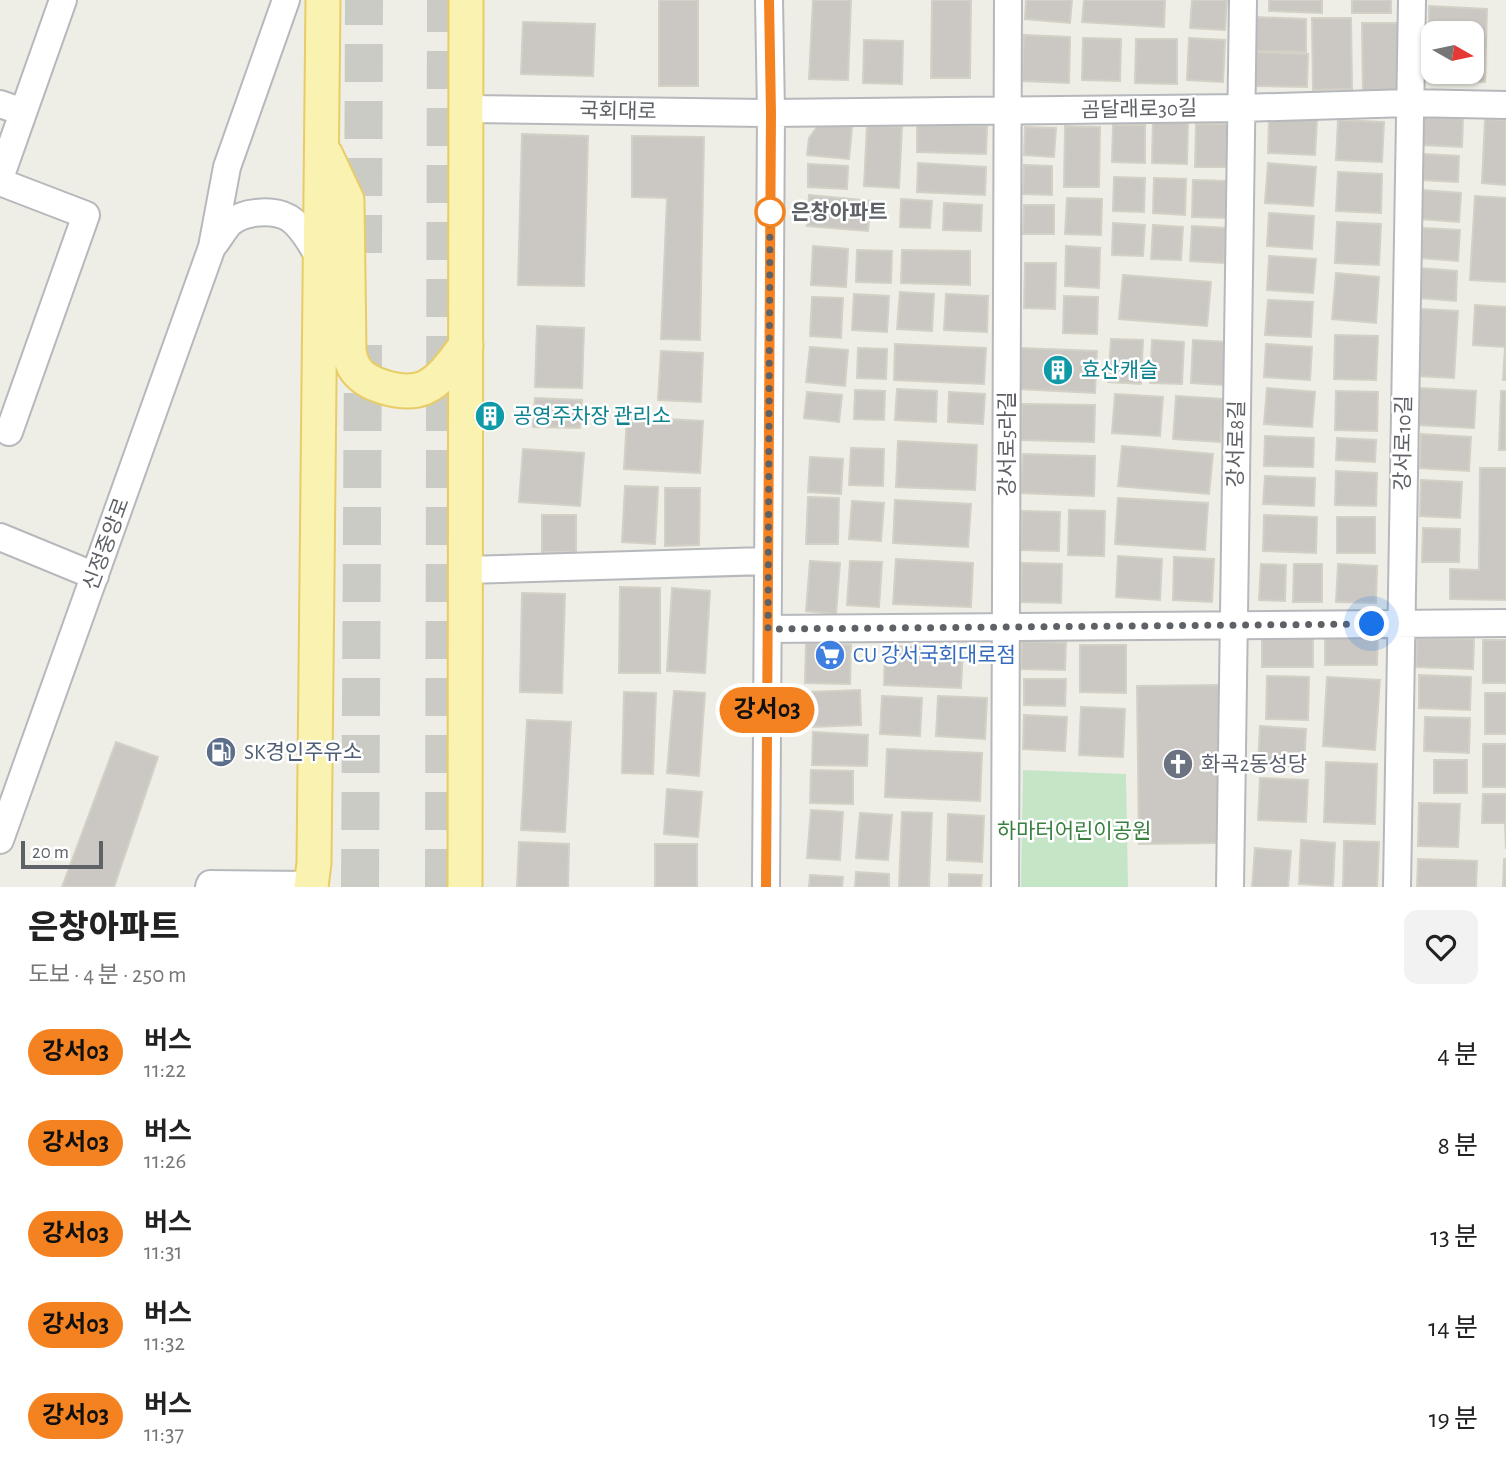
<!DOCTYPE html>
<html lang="ko">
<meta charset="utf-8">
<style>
body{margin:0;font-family:"Alegreya Sans","Noto Sans KR",sans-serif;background:#f2f2f2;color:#222;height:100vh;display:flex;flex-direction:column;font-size:26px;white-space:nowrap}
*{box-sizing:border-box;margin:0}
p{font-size:23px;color:#767676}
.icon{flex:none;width:38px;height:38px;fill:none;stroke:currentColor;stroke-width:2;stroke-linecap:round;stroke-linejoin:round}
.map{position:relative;height:887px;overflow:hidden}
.drawer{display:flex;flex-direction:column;background:#fff;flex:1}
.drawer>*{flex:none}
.badge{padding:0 14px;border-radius:23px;font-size:24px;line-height:46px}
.needle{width:46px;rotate:99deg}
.buttons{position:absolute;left:1421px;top:21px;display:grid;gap:14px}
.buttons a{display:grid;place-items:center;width:63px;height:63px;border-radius:14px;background:#fff;box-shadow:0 2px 5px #0004;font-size:35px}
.scale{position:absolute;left:21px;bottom:18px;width:82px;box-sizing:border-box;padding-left:7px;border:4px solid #5e6166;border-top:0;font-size:19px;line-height:24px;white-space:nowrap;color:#5e6166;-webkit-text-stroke:5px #fff;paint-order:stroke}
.you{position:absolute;width:35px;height:35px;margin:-18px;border:5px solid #fff;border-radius:50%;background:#1a73e8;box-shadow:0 0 0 10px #1a73e833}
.map>.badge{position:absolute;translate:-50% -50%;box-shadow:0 0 0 4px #fff}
.round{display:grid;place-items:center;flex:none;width:74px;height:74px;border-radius:14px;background:#f2f2f2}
.summary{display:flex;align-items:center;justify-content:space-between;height:119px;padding:0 28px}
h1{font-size:33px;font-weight:800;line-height:52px}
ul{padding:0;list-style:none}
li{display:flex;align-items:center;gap:21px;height:91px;padding:0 28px}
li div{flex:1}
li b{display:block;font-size:26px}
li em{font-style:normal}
li .badge{min-width:77px;font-weight:700;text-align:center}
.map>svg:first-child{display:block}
.green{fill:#c5e5c7}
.building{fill:#cbc8c4;stroke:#d3d0c5;stroke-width:2;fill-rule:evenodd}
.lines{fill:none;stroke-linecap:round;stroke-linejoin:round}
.highway-tunnel{stroke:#cbcbc6;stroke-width:38;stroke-dasharray:38 19;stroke-linecap:butt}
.minor-casing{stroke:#b6b8bc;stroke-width:30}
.major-casing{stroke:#e8cc66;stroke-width:37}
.minor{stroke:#fff;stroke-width:26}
.major{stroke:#faf2b1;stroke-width:33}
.line-casing{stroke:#fff;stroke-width:16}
.line{stroke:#f58220;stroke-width:10}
.walk{stroke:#5e6166;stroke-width:7;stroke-dasharray:0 12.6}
.stop-dot{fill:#fff;stroke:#f58220;stroke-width:3.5}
.labels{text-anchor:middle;stroke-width:5;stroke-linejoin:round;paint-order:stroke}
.street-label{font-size:21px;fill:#5e6166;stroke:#fff}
.stop-label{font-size:21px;font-weight:bold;fill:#5e6166;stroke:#fff;text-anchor:start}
.culture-label{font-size:21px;fill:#0d838f;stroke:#fff;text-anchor:start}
.shop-label{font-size:21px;fill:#366cbe;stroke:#fff;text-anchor:start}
.service-label{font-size:21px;fill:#4e5e75;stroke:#fff;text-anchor:start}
.worship-label{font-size:21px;fill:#5b616d;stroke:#fff;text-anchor:start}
.park-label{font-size:21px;fill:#3a8041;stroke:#fff}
</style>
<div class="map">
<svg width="1506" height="887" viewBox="0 0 1506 887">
<rect width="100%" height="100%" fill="#efeee6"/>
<path class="green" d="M1023,770L1126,774L1128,887H1021Z"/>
<path class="building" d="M659,0H698V86H659Z
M813,0H851L848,80L809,79Z
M932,0H971L970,78H931Z
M1026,0H1072L1070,23L1025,19Z
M1084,0H1165L1164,27L1082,22Z
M1192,0H1227L1225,30L1190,28Z
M1269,0H1322V13L1269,11Z
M1352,0H1391V13H1352Z
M1429,6L1487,9L1485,82L1428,79ZM1433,33H1472V72H1433Z
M1254,17L1306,19V52L1253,51Z
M1312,18H1351L1352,89L1313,90Z
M523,22L595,24L593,76L521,74Z
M1362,23H1401L1402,94L1363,95Z
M1024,35L1070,37L1069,83L1022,81Z
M1083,38L1121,39L1120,81L1082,80Z
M1189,38L1225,40L1223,82L1187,80Z
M1136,39H1177V84L1135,83Z
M864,40L903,41L902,84L863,83Z
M1255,52L1308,54L1307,87L1254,86Z
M1423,115L1463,117L1462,147L1422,145Z
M1269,119L1317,120L1315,155L1268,153Z
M1485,119L1506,120V185L1482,183Z
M1338,120L1384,122L1382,162L1336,160Z
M1153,122L1188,123L1187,164L1152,163Z
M819,124L852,127L849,159L807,155L809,138Z
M917,124L987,126L986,154L917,152Z
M1196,124H1228L1227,167H1195Z
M867,125L902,127L899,188L864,186Z
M1113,125H1145V163L1112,162Z
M1065,126L1100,127L1099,187H1064Z
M1025,127L1056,128L1054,157L1024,155Z
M522,134L588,136L584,286L518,285Z
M632,136L704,137L700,340L661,339L667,198L632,197Z
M1423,154L1459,156L1458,182L1421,180Z
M918,163L986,167L985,195L917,192Z
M1268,163L1316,167L1313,206L1265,203Z
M808,164L848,166L847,189L808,187Z
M1024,165L1052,166V195L1023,194Z
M1338,172L1382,174L1381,213L1336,211Z
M1114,177L1145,178L1144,212L1113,211Z
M1154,178L1186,179L1185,215L1153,213Z
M1193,180L1226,181V218L1192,217Z
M1423,190L1461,193L1459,222L1421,219Z
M809,195L871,201L868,231L807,226Z
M1475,196L1506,198V282L1470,280Z
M1067,198L1102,199L1101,235L1065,234Z
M901,199L932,201L930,228L900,227Z
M944,203L982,205L981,231L943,230Z
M1024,205H1054V234H1023Z
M1269,213L1314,216L1312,249L1267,246Z
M1337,222L1381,224L1379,265L1335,263Z
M1113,223L1145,225L1143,256L1112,255Z
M1153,225L1183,227L1181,260L1151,259Z
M1192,226L1226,228L1224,263L1190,261Z
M1423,228L1460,230L1458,261L1421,258Z
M813,246L848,249L846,287L811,285Z
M1066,246L1100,248L1099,288L1065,286Z
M857,250L892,251L891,283L856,282Z
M902,250L970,251V285L901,283Z
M1269,256L1316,259L1313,293L1267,290Z
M1025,263H1056L1055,309L1024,308Z
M1420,268L1457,271L1456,301L1419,298Z
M1336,273L1379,277L1376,323L1332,319Z
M1123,275L1211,282L1207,326L1119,319Z
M900,292L934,294L932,331L897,329Z
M854,294L889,296L887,332L852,330Z
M946,294L988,296L987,332L944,330Z
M1064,296L1098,297L1097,334L1063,333Z
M812,297L843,298L841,338L810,336Z
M1268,300L1313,302L1311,337L1265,335Z
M1475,305L1506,307V380H1503L1505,347L1473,345Z
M1420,309L1458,311L1454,378L1416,376Z
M537,326L584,328L582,388L535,387Z
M1335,335L1378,336L1376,380L1334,379Z
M1111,339L1143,340L1141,384L1108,382Z
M1152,340L1184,342L1182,384L1150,383Z
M1193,340L1226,342L1223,385L1191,383Z
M895,344L986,348L984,384L894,380Z
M1266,344L1312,347L1310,380L1264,377Z
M810,347L848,350L845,386L806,382Z
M858,348L887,349L886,379L857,378Z
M1021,348L1097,351L1095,393L1019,389Z
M661,351L703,353L701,402L658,400Z
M1267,388L1315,392L1312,427L1264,424Z
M1419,388L1476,391L1474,428L1418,425Z
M897,389L937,391L936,422L895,420Z
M855,390L885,391L884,420L854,419Z
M1336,391L1378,392L1377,431L1335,430Z
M1501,391H1506V450H1499Z
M807,392L842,395L839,422L804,418Z
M949,392L985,394L983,424L948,422Z
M1115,394L1163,397L1160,436L1112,433Z
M1176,396L1223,399L1220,442L1173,439Z
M535,398L582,400L580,428L533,427Z
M1022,404L1095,405L1094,442L1021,440Z
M485,407L495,408L494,425L484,424Z
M627,417L703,421L700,473L624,469Z
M1421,434L1471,437L1469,471L1420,468Z
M1265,436L1314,438L1313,467L1264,466Z
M1337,438L1376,440L1375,462L1336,460Z
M898,441L977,445L975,490L896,487Z
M1122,446L1213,454L1209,494L1118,486Z
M851,448L884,449L883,486L849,485Z
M523,449L584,453L580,506L519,502Z
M1023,454L1095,456L1094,496L1021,493Z
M810,457L843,459L841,494L808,492Z
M1480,468H1506V600L1450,599V569L1479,570Z
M1336,471L1377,473L1376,506L1335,505Z
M1265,476L1315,478L1314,506L1263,504Z
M1421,480L1462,482L1460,518L1420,516Z
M625,486L658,487L655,544L622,542Z
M665,488H700L699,545L665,546Z
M808,497L839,498L838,544H806Z
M1118,498L1208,503L1205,550L1115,544Z
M895,500L971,504L968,547L893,543Z
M852,501L884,503L881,541L849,539Z
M1069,510L1105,511L1104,556L1068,555Z
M1022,511L1060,512L1059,551L1021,550Z
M542,515H576V552H542Z
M1264,515L1317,517L1316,553L1263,551Z
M1337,517H1375V553H1337Z
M1423,528L1460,529L1459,562H1422Z
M1118,556L1162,559L1160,600L1116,597Z
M1174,557L1214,559L1212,602L1173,600Z
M896,559L973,563L971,607L893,604Z
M810,561L840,563L836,614L806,611Z
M850,561L882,562L879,607L847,605Z
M1022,563L1062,564L1061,603L1021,602Z
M1261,564L1286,565L1285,601L1259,600Z
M1294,564H1322V602H1293Z
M1338,564L1377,566L1376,603L1336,602Z
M620,587L660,588V673H619Z
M672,588L710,591L705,673L667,671Z
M522,593L565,594L562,693L520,692Z
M1325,635H1378L1377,665H1325Z
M1262,636H1313V667H1262Z
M1417,638L1474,639L1473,669L1416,667Z
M1483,640H1506V683H1483Z
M1022,641L1066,643L1065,670L1021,669Z
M806,643L851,645L850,684L805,683Z
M1080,645H1126V693L1080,692Z
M885,646L963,649L961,688L884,685Z
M1419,675L1471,677L1470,710L1419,708Z
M1267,676L1309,677L1308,720L1266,719Z
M1327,677L1380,680L1375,750L1323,746Z
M1024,679H1066L1065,706L1024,705Z
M1219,685L1217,843L1139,844L1137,686Z
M860,690L861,725L811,727L809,692Z
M674,691L705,693L699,776L667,773Z
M624,692L656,693L653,774L622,773Z
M1485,693H1506V734H1485Z
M882,696L922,698L920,736L880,734Z
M938,696L987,698L985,739L936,736Z
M1081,707L1125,709L1123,757L1079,755Z
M1024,715L1067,717L1065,751L1023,749Z
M1425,717L1470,718L1469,753L1424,751Z
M527,720L571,722L565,832L521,830Z
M1260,726L1306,729L1304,767L1258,764Z
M813,732L868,735L867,766L812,765Z
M116,742L158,757L114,887H62Z
M1483,744H1506V787H1483Z
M887,749L982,753L980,801L885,797Z
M1434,760H1467V793H1434Z
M1326,762L1377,764L1375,824L1324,822Z
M811,770L853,771V804L810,803Z
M1260,778L1308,780L1306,822L1258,820Z
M667,789L702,792L698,837L664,834Z
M1483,794H1506V849L1505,823H1482Z
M1419,803L1460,804L1458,847L1418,846Z
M811,810L843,812L840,860L807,858Z
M902,812L932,813L929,887H899Z
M860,813L892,815L888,860L856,858Z
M948,814L984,816L982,862L947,860Z
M1301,840L1335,843L1333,886L1299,884Z
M1344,841L1379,842L1377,887H1343Z
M519,842L569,844L568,887H517Z
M655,844H697V887H655Z
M1255,848L1291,851L1288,887H1252Z
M1418,859L1477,861L1476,887H1417Z
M1504,859H1506V887H1503Z
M856,872L889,874V887H855Z
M949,874L982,875L981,887H949Z
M810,875L843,877L842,887H809Z"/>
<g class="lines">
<path class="highway-tunnel" d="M363,253L364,0
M360,887L363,345
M444,887L446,0"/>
<g class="minor-casing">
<path id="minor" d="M0,104L23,112
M466,109L771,113L1241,108L1409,103L1506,105
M0,178L63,0
M0,182L86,215L9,432
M213,246C219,239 224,229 230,223C244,211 273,209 289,218C303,227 311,245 320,258
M0,537L95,576
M466,570L768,561
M768,629L1506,623
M0,840L212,247L227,167L286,0
M209,887L210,884L311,885
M766,887L771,113L769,0
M1005,887L1008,0
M1230,887L1243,0
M1397,887L1412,0"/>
</g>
<g class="major-casing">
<path id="major" d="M326,155L347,200L349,352C350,357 352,363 354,367C365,386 404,396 424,388C442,380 455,360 466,345
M311,887L314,863L323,0
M465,887L466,0"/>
</g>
<use href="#minor" class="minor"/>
<use href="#major" class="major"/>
</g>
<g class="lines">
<g class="line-casing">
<path id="line" d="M766,887L771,113L769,0"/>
</g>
<use href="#line" class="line"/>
<path class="walk" d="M770,212L768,629L1372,624"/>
</g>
<defs>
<g id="building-disc" transform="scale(1.575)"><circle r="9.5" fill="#0f9aa8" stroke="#fff"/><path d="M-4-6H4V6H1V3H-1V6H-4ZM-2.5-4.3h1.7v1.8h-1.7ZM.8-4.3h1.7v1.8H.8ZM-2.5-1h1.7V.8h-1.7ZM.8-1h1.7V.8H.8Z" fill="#fff"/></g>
<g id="supermarket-disc" transform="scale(1.575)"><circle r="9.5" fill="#3f7fe0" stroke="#fff"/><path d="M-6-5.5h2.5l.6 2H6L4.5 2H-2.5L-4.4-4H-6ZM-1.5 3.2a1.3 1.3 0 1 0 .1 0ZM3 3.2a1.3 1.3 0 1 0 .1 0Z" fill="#fff"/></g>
<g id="fuel-disc" transform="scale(1.575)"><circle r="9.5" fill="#5c6f8a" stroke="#fff"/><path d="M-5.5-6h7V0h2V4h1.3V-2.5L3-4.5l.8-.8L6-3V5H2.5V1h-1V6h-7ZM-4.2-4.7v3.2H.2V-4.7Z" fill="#fff"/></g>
<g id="church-disc" transform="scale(1.575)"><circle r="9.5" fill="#6b7280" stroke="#fff"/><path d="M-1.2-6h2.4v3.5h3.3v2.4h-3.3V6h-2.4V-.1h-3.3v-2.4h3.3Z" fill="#fff"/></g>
</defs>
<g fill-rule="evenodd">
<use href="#building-disc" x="1058" y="370"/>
<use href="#building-disc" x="490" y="416"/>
<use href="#supermarket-disc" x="830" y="655"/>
<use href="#fuel-disc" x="221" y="752"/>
<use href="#church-disc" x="1178" y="764"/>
</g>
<circle class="stop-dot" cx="770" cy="212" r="14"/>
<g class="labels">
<g class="street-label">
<text transform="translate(1139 109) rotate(-1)" y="7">곰달래로30길</text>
<text transform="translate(618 111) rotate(1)" y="7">국회대로</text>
<text transform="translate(1403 443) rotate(-89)" y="7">강서로10길</text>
<text transform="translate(1007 444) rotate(-90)" y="7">강서로5라길</text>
<text transform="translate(1236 444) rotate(-89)" y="7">강서로8길</text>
<text transform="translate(106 544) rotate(-70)" y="7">신정중앙로</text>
</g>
<g class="stop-label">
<text x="791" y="219">은창아파트</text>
</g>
<g class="culture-label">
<text x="1081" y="377">효산캐슬</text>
<text x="513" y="423">공영주차장 관리소</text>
</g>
<g class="shop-label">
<text x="853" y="662">CU 강서국회대로점</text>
</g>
<g class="service-label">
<text x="244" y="759">SK경인주유소</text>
</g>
<g class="worship-label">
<text x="1201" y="771">화곡2동성당</text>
</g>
<g class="park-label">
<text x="1074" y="838">하마터어린이공원</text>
</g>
</g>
</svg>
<div class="buttons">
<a><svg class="needle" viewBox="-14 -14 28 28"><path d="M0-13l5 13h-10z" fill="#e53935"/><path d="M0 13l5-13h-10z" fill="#767676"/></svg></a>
</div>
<div class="scale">20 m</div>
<div class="you" style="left:1372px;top:624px"></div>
<b class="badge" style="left:767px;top:710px;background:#f58220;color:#111">강서03</b>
</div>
<section class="drawer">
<div class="summary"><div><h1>은창아파트</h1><p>도보 · 4 분 · 250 m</p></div><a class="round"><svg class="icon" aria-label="heart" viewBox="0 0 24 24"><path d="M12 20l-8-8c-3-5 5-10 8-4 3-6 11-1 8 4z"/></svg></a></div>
<ul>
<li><span class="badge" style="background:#f58220;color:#111">강서03</span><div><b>버스</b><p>11:22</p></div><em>4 분</em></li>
<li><span class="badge" style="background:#f58220;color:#111">강서03</span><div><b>버스</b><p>11:26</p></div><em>8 분</em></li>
<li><span class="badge" style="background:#f58220;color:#111">강서03</span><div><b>버스</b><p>11:31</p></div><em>13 분</em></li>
<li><span class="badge" style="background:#f58220;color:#111">강서03</span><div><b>버스</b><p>11:32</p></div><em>14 분</em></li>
<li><span class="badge" style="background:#f58220;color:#111">강서03</span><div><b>버스</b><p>11:37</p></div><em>19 분</em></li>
</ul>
</section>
